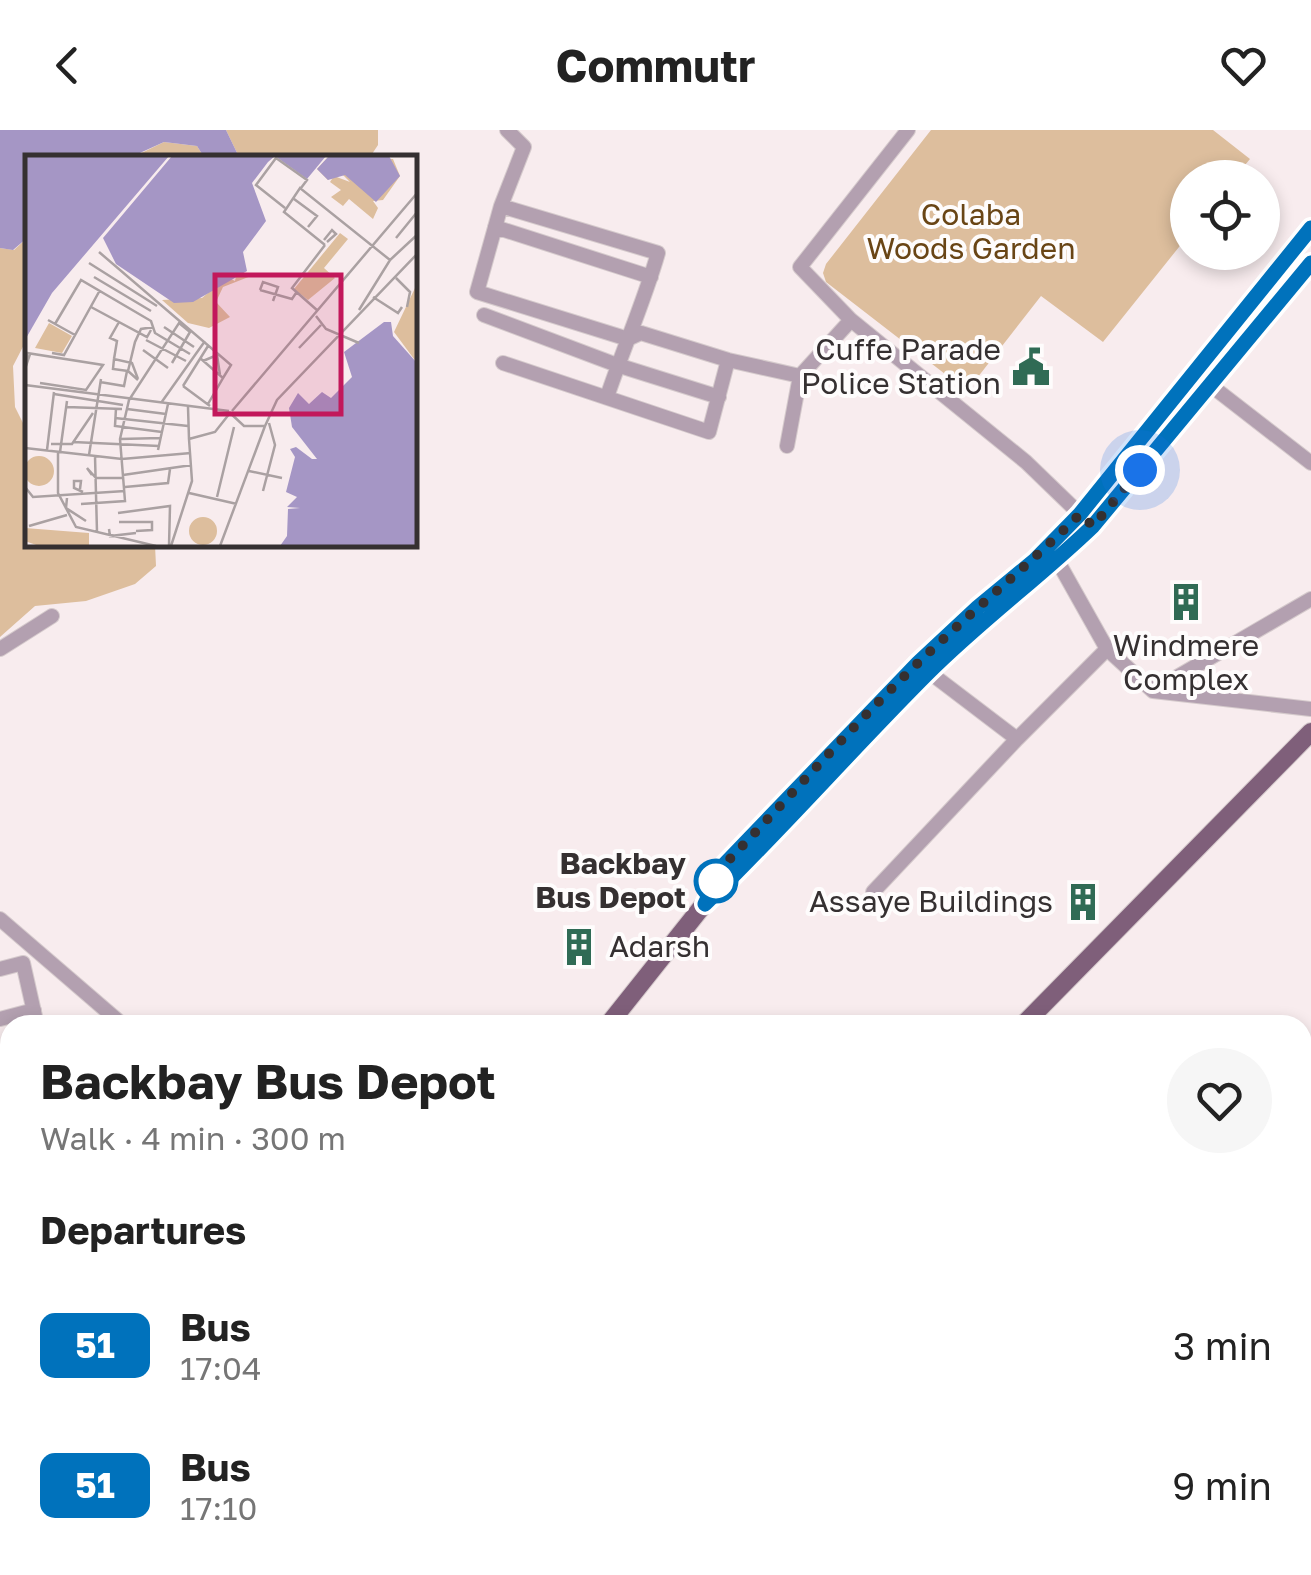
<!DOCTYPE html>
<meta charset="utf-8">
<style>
body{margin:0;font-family:"Golos Text",sans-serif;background:#f6f6f6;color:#222;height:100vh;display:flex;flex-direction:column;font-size:38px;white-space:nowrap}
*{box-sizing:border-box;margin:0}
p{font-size:32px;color:#767676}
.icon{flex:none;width:55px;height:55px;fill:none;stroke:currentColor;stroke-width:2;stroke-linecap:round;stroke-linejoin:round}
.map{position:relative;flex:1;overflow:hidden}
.panel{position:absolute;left:0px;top:885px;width:1312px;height:560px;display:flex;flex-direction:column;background:#fff;border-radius:30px 30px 0 0;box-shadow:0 5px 15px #0003}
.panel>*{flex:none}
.badge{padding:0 20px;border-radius:15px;font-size:35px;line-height:65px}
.buttons{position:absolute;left:1170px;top:30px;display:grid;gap:20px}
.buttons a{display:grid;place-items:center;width:110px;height:110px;border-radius:50%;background:#fff;box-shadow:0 5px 15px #0003;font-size:50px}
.you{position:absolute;width:50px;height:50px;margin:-25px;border:8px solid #fff;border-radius:50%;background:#1a73e8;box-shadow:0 0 0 15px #1a73e833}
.map>.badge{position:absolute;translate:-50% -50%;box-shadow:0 0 0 5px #fff}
h2{padding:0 40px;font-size:38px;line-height:90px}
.round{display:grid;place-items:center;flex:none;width:105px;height:105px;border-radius:52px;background:#f6f6f6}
.overview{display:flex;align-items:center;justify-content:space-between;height:170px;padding:0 40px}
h1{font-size:48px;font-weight:700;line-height:75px}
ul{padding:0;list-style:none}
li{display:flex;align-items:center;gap:30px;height:140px;padding:0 40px}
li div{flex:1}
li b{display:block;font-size:38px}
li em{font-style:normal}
li .badge{min-width:110px;font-weight:700;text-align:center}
header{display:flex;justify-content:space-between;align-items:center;height:130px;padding:0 40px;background:#fff;font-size:45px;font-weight:700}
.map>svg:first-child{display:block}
.green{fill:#ddbe9d}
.water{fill:#a596c5}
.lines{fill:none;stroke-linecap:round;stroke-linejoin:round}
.minor-casing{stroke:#d5cacc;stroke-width:16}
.major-casing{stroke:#d5cacc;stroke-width:20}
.minor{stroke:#b3a0b0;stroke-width:14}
.major{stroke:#7f5f7a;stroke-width:18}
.line-casing{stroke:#fff;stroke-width:22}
.line{stroke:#0072bc;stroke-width:15}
.walk{stroke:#353031;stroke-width:10;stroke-dasharray:0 18}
.stop-dot{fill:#fff;stroke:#0072bc;stroke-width:5}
.labels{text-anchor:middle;stroke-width:8;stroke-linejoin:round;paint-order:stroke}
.park-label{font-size:30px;fill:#694515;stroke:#fefcfc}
.poi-label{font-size:30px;fill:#353031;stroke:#fefcfc;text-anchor:end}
.stop-label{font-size:30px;font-weight:bold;fill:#353031;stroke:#fefcfc;text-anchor:end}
.inset-road{fill:none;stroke:#aaa1a2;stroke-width:2.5}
.view{fill:#c2185b;fill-opacity:0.15;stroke:#c2185b;stroke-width:5}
.inset-edge{fill:none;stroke:#353031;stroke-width:5}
</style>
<header><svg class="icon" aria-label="back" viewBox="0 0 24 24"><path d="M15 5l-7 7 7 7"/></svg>Commutr<svg class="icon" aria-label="heart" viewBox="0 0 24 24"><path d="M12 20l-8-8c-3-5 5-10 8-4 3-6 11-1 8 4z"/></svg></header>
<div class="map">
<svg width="1311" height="1445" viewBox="0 0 1311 1445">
<rect width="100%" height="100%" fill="#f8ecee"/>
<path class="green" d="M226,0H378V15L370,27H239Z
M931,0H1213L1250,29L1235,47L1188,48L1187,107L1103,212L1041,166L967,261L826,152L823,143L826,134Z
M164,12L197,16L204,27L131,28Z
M27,108V209L13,236L15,277L27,301L28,415H155L156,436L135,454L86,471L35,476L0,507V118L14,120Z"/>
<path class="water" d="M0,0H226L239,27H204L197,16L164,12L131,27L28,28L27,108L13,120L0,118Z
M1311,1180V1445H760L764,1435H1302V1188Z"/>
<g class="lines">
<g class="minor-casing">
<path id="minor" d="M908,0L800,137L851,190L1026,332L1085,389
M501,76L524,17L507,0
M495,97L651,147
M484,185L617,235L719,267
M503,233L709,302L728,230
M1209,254L1311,333
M607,267C623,219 644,172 658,123L501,76L477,162L628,209L641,203L728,230L800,246L851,190
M787,316L800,246
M1057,430L1107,519L1153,561L1311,579
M0,519L52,486
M929,542L1017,609
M1153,561L1311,469
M873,762L1017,609L1107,519
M0,789L123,895
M0,839L23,833L37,895
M0,889L34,880
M0,996L10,1004
M0,1226L10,1209
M0,1383L10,1385"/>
</g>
<g class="major-casing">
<path id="major" d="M710,764L723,736L918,533L978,477L1035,430L1080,384L1311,98
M608,895L705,773L929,542L993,481L1057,430L1093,396L1311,133
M1023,895L1311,602
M160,1435L178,1445
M189,1435L197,1445
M581,1445L583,1435"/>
</g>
<use href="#minor" class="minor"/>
<use href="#major" class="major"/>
</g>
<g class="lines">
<g class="line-casing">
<path id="line" d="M1311,98L1080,384L1035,430L978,477L918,533L723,736L705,774C782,699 852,619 928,543C980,491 1040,447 1093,396L1311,133"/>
</g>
<use href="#line" class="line"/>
<path class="walk" d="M716,751L714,755L723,736C789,668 852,596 921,530C973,480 1029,435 1080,384L1093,396L1140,340"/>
</g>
<defs>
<g id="civic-bare" transform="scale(3)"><path d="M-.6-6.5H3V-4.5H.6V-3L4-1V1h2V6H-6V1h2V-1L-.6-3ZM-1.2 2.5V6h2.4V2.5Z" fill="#306b55" stroke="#fefcfc" stroke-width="2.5" paint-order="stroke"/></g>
<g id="building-bare" transform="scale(3)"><path d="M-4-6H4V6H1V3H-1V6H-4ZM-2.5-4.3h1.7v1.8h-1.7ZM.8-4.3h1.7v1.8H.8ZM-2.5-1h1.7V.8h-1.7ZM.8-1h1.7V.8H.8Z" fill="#306b55" stroke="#fefcfc" stroke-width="2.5" paint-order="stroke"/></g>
</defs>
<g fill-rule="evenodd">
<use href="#civic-bare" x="1031" y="237"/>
<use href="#building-bare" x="1186" y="472"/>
<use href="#building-bare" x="1083" y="772"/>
<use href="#building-bare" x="579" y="817"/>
</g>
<circle class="stop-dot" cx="716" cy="751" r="20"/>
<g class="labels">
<g class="park-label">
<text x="971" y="95">Colaba<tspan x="971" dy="34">Woods Garden</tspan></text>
</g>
<g class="poi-label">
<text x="1001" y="230">Cuffe Parade<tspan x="1001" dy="34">Police Station</tspan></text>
<text x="1186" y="526" text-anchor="middle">Windmere<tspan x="1186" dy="34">Complex</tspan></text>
<text x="1053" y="782">Assaye Buildings</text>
<text x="609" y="827" text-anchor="start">Adarsh</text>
</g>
<g class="stop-label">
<text x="686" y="744">Backbay<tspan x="686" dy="34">Bus Depot</tspan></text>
</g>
</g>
<g transform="translate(25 25)">
<rect width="392" height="392" fill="#f8ecee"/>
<path d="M304,1L368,4L375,21L358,45L348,46L353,53L348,64L324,44L318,51L306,42L316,35L305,27L309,21L325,27L316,18L307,20L303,25L292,14ZM315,78L323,84L299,113L310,123L283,145L269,134ZM212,117L226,121L198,132L191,147L205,162L184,173L163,168L137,145L177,143L202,122L210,126ZM390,133L393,136L392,208L369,177ZM24,168L47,181L37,198L10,193ZM-1 316a15 15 0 1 1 30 0a15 15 0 1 1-30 0ZM164 376a14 14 0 1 1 28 0a14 14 0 1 1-28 0ZM0,373L64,378V391H14L0,386Z" fill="#ddbe9d"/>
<path d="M0,1H144L27,138L0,185ZM147,1H301L282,24L250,1L243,7L227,28L241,66L218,97L222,116L168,147L149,148L91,109L78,83ZM304,1H364L375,21L351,47L320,20L303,25L292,14ZM359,167H366L368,181L392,208V391H255L262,381L263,354L275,353L262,352L272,342L261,337L270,302L265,294L271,292L287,304H292L267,272L264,253L273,238L284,249L297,237L306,243L327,222L319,197Z" fill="#a596c5"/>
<path class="inset-road" d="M269,44L292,61L283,72M260,53L231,30L251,3L282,25L276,33M371,83L393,56M299,85L307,75L311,79L302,87M300,90L259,57L275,33L365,105M74,97L206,210L198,223M64,108L132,151M69,122L126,156M371,123L385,137L382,152M235,135L267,144L271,138M235,135L238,127L253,132L248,146M348,142L373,158L377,152M66,152L122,182L126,175M334,155L365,105L393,79M293,156L267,133L300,90M291,161L301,174L334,188M23,165L50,180M30,169L56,125L126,166L130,178L165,199M139,172L169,192M121,185L161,206M274,193L296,170M118,195L143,213M27,198L39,200L75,135M5,199L1,211L2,198L78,210L61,235L15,228M175,203L198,223L183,249M89,204L92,186L85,183L94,167M178,206L192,200L195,220M103,216L88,214L89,204L107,208L113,224M113,225L103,216L110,187L116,174L129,172M75,227L99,231L102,216M0,230L204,256M158,231L183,191M158,231L185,251M29,239L98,250M136,248L180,186M42,252L97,254M163,252L164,284M91,253L90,271L137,277M102,254L141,259M207,256L393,37M204,257L219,271H240L252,245L393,98M90,263L163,271M95,284L136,283M48,287L134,291M26,289H47L68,258M0,293L97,304L166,298M22,295L29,237M133,295L143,249M33,297V338L51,372L131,391M35,297L42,246M64,300L76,224M70,301L72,377M224,316L257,323M67,320L62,313L71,323H99M98,320L167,310M0,332L8,342L100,336M100,332L143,328L145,314M55,334L56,326H49V333L58,337M238,336L250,290L244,268M164,338L212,349M192,342L209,272M42,343L41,353L61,366M56,349L100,346L95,284L104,245L154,168L165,177L147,208M93,358L145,351L144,391M94,367H127V375L111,376M4,371L42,360M84,374L85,381L111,378M146,391L167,326L164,284L190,277L205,258M195,391L240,271"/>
<path class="view" d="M190,120H316V259H190Z"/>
<rect width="392" height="392" class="inset-edge"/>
</g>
</svg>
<div class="buttons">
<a><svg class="icon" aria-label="locate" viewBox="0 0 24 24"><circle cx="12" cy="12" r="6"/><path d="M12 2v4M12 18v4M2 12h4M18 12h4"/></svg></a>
</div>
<div class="you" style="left:1140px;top:340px"></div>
<section class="panel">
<div class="overview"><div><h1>Backbay Bus Depot</h1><p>Walk · 4 min · 300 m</p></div><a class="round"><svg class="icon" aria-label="heart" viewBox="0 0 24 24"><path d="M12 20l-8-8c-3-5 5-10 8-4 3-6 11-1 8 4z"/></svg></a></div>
<h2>Departures</h2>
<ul>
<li><span class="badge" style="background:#0072bc;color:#fff">51</span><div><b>Bus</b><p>17:04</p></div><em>3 min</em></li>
<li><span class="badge" style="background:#0072bc;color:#fff">51</span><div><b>Bus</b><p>17:10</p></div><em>9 min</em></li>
</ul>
</section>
</div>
